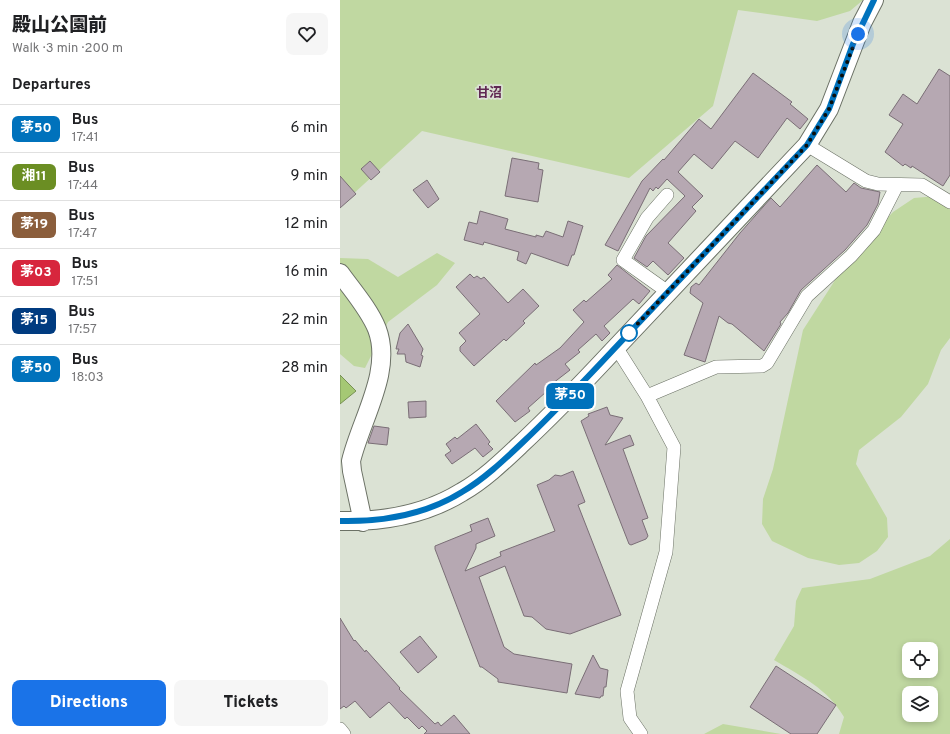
<!DOCTYPE html>
<meta charset="utf-8">
<style>
body{margin:0;font-family:Overpass,"Noto Sans JP",sans-serif;background:#f6f6f6;color:#202124;height:100vh;display:flex;flex-direction:column;font-size:15px;white-space:nowrap}
*{box-sizing:border-box;margin:0}
p{font-size:13px;color:#757577}
.icon{flex:none;width:22px;height:22px;fill:none;stroke:currentColor;stroke-width:2;stroke-linecap:round;stroke-linejoin:round}
.map{position:relative;flex:1;overflow:hidden}
.details{display:flex;flex-direction:column;background:#fff;width:340px}
.details>*{flex:none}
.badge{padding:0 8px;border-radius:6px;font-size:14px;line-height:26px}
.tools{position:absolute;left:562px;top:642px;display:grid;gap:8px}
.tools a{display:grid;place-items:center;width:36px;height:36px;border-radius:8px;background:#fff;box-shadow:0 2px 6px #0003;font-size:20px}
.you{position:absolute;width:20px;height:20px;margin:-10px;border:3px solid #fff;border-radius:50%;background:#1a73e8;box-shadow:0 0 0 6px #1a73e833}
.map>.badge{position:absolute;translate:-50% -50%;box-shadow:0 0 0 2px #fff}
h2{padding:0 12px;font-size:15px;line-height:36px}
.round{display:grid;place-items:center;flex:none;width:42px;height:42px;border-radius:8px;background:#f6f6f6}
.headline{display:flex;align-items:center;justify-content:space-between;height:68px;padding:0 12px}
h1{font-size:19px;font-weight:800;line-height:30px}
.action{display:flex;gap:8px;margin-top:auto;padding:8px 12px}
.action a{flex:1;height:46px;border-radius:8px;background:#1a73e8;color:#fff;font-size:16px;font-weight:800;line-height:46px;text-align:center}
.action a+a{background:#f6f6f6;color:#202124}
ul{padding:0;list-style:none}
li{display:flex;align-items:center;gap:12px;height:48px;padding:0 12px;border-top:1px solid #e0e0e0}
li div{flex:1}
li b{display:block;font-size:15px}
li em{font-style:normal}
li .badge{min-width:44px;font-weight:700;text-align:center}
main{display:flex;flex:1;min-height:0}
.map>svg:first-child{display:block}
.green{fill:#c0d8a1;fill-rule:evenodd}
.water{fill:#a5c874;stroke:#779054}
.building{fill:#b6a8b2;stroke:#7a6e76}
.lines{fill:none;stroke-linecap:round;stroke-linejoin:round}
.street-casing{stroke:#6b7165;stroke-width:14}
.secondary-casing{stroke:#6b7165;stroke-width:20}
.street{stroke:#fff;stroke-width:13}
.secondary{stroke:#fff;stroke-width:18}
.line-casing{stroke:#fff;stroke-width:9}
.line{stroke:#0072bc;stroke-width:6}
.walk{stroke:#0c0e0a;stroke-width:4;stroke-dasharray:0 7.2}
.stop-dot{fill:#fff;stroke:#0072bc;stroke-width:2}
.labels{text-anchor:middle;stroke-width:3.5;stroke-linejoin:round;paint-order:stroke}
.neighbourhood-label{font-size:13px;font-weight:bold;fill:#602853;stroke:#dbe2d4}
</style>
<main>
<section class="details">
<div class="headline"><div><h1>殿山公園前</h1><p>Walk · 3 min · 200 m</p></div><a class="round"><svg class="icon" aria-label="heart" viewBox="0 0 24 24"><path d="M12 20l-8-8c-3-5 5-10 8-4 3-6 11-1 8 4z"/></svg></a></div>
<h2>Departures</h2>
<ul>
<li><span class="badge" style="background:#0072bc;color:#fff">茅50</span><div><b>Bus</b><p>17:41</p></div><em>6 min</em></li>
<li><span class="badge" style="background:#6b8e23;color:#fff">湘11</span><div><b>Bus</b><p>17:44</p></div><em>9 min</em></li>
<li><span class="badge" style="background:#8b5e3c;color:#fff">茅19</span><div><b>Bus</b><p>17:47</p></div><em>12 min</em></li>
<li><span class="badge" style="background:#d7263d;color:#fff">茅03</span><div><b>Bus</b><p>17:51</p></div><em>16 min</em></li>
<li><span class="badge" style="background:#003b80;color:#fff">茅15</span><div><b>Bus</b><p>17:57</p></div><em>22 min</em></li>
<li><span class="badge" style="background:#0072bc;color:#fff">茅50</span><div><b>Bus</b><p>18:03</p></div><em>28 min</em></li>
</ul>
<div class="action"><a>Directions</a><a>Tickets</a></div>
</section>
<div class="map">
<svg width="610" height="734" viewBox="0 0 610 734">
<rect width="100%" height="100%" fill="#dbe2d4"/>
<path class="green" d="M0,0H523L510,11L477,21L398,10L373,106L289,178L82,131L0,206Z
M597,196L610,204V338L601,350L588,384L561,417L519,450L516,464L547,518L548,537L537,551L519,563L499,565L468,558L432,541L422,524L423,499L433,469L463,330L508,260L553,212L574,198Z
M97,253L115,263L97,285L48,322L25,368L14,366L0,354V258L28,259L58,277Z
M610,539V734H499L504,717C488,689 461,676 434,660L454,626L456,601L462,588L530,579L590,556ZM569,649H591V671H569ZM569,693H591V715H569Z
M383,724L441,734H364Z"/>
<path class="water" d="M0,375L16,391L0,404Z"/>
<path class="building" d="M599,69L610,76V175L603,186L572,166L571,168L565,164L563,166L545,152L563,124L549,115L563,94L577,104Z
M413,73L452,102L450,104L468,119L460,129L447,118L418,158L395,141L372,169L354,154L338,172L363,196L352,207L356,211L328,243L344,258L328,275L313,261L307,267L294,258L306,236L345,196L327,179L318,189L316,187L313,191L310,188L278,251L265,245L302,181L323,159L324,160L359,119L371,129Z
M172,158L199,163L198,169L203,170L198,202L165,196Z
M30,161L40,172L31,180L21,169Z
M477,165L506,192L514,183L521,188L540,192L538,204L527,225L505,250L461,290L448,313L440,322L441,324L424,351L392,324L388,323L379,316L365,362L344,355L363,303L350,293L351,287L356,283L359,285L400,233L431,198L440,207Z
M0,176L16,194L0,208Z
M87,180L99,199L88,208L73,190Z
M140,211L168,219L165,229L196,237V235L203,237L206,231L223,237L228,221L243,226L234,255H232L228,266L191,253L186,264L177,260L179,252L144,242L143,245L124,240L129,222L137,224Z
M277,265L310,291L299,304L293,299L264,326L270,333L262,341L256,334L238,350L240,352L225,364L230,370L204,390L206,392L188,408L190,411L175,422L156,401L195,363L196,365L220,348L244,322L233,310L244,300L246,302L272,279L268,275Z
M130,274L134,278L137,276L141,279L144,277L168,303L183,289L199,306L183,321L185,323L166,341L164,339L134,366L120,351V347L126,341L119,333L140,314L116,287Z
M68,324L83,349L81,355L83,356L80,367L66,362L65,354H57L59,349H56L60,333Z
M86,401V417L69,418L68,402Z
M267,407L270,415L283,418L265,445L290,435L294,445L283,449L308,518L302,520L308,536L306,539L291,545L289,544L241,421L249,416L248,414Z
M136,424L150,442L148,444L153,449L143,457L135,448L112,464L105,455L111,451L106,444L115,437L117,439Z
M34,426L49,428L47,445L28,443Z
M233,471L245,502L238,505L281,615L230,634L206,629L192,617L184,616L165,566L139,577L164,647L174,654L232,664L227,693L158,682V679L142,667H140L95,549V546L132,531L130,525L148,518L155,536L136,544V548L125,571L161,556L160,552L215,531L197,485L209,480L215,475L221,476Z
M0,618L14,641L15,640L25,652L26,650L60,688L59,689L95,724L98,722L101,726L114,715L130,734H84L87,731L82,726L79,729L67,717L65,719L49,702L30,718L15,701L6,708L4,706L0,709Z
M80,636L97,657L78,673L60,652Z
M253,655L260,668L268,670L266,687H264L263,696H261L260,698L235,694Z
M436,666L496,705L477,734H451L410,707Z"/>
<g class="lines">
<g class="street-casing">
<path id="street" d="M467,145L526,181L538,184L582,185L610,202
M327,195L307,218L283,260L328,292
M276,347L307,396L334,447L326,552L287,691L290,718L301,734
M307,396L376,367L422,366L427,363L467,296L511,256L534,230L557,185
M0,729L4,734"/>
</g>
<g class="secondary-casing">
<path id="secondary" d="M0,273C12,290 29,309 37,329C53,371 21,419 11,461L12,471L23,522
M0,521C43,522 85,515 122,492C143,480 162,462 180,445C211,416 240,386 269,355C335,285 401,215 467,145L489,109L522,23L534,0"/>
</g>
<use href="#street" class="street"/>
<use href="#secondary" class="secondary"/>
</g>
<g class="lines">
<g class="line-casing">
<path id="line" d="M0,521C43,522 85,515 122,492C144,479 163,461 182,443C214,413 245,380 275,348C339,280 403,213 467,145L489,109L513,44L534,0"/>
</g>
<use href="#line" class="line"/>
<path class="walk" d="M289,333L286,336L467,145L489,109L518,34"/>
</g>
<circle class="stop-dot" cx="289" cy="333" r="8"/>
<g class="labels">
<g class="neighbourhood-label">
<text x="149" y="97">甘沼</text>
</g>
</g>
</svg>
<div class="tools">
<a><svg class="icon" aria-label="locate" viewBox="0 0 24 24"><circle cx="12" cy="12" r="6"/><path d="M12 2v4M12 18v4M2 12h4M18 12h4"/></svg></a>
<a><svg class="icon" aria-label="layers" viewBox="0 0 24 24"><path d="M12 4l9 5-9 5-9-5zM3 14l9 5 9-5"/></svg></a>
</div>
<div class="you" style="left:518px;top:34px"></div>
<b class="badge" style="left:230px;top:396px;background:#0072bc;color:#fff">茅50</b>
</div>
</main>
